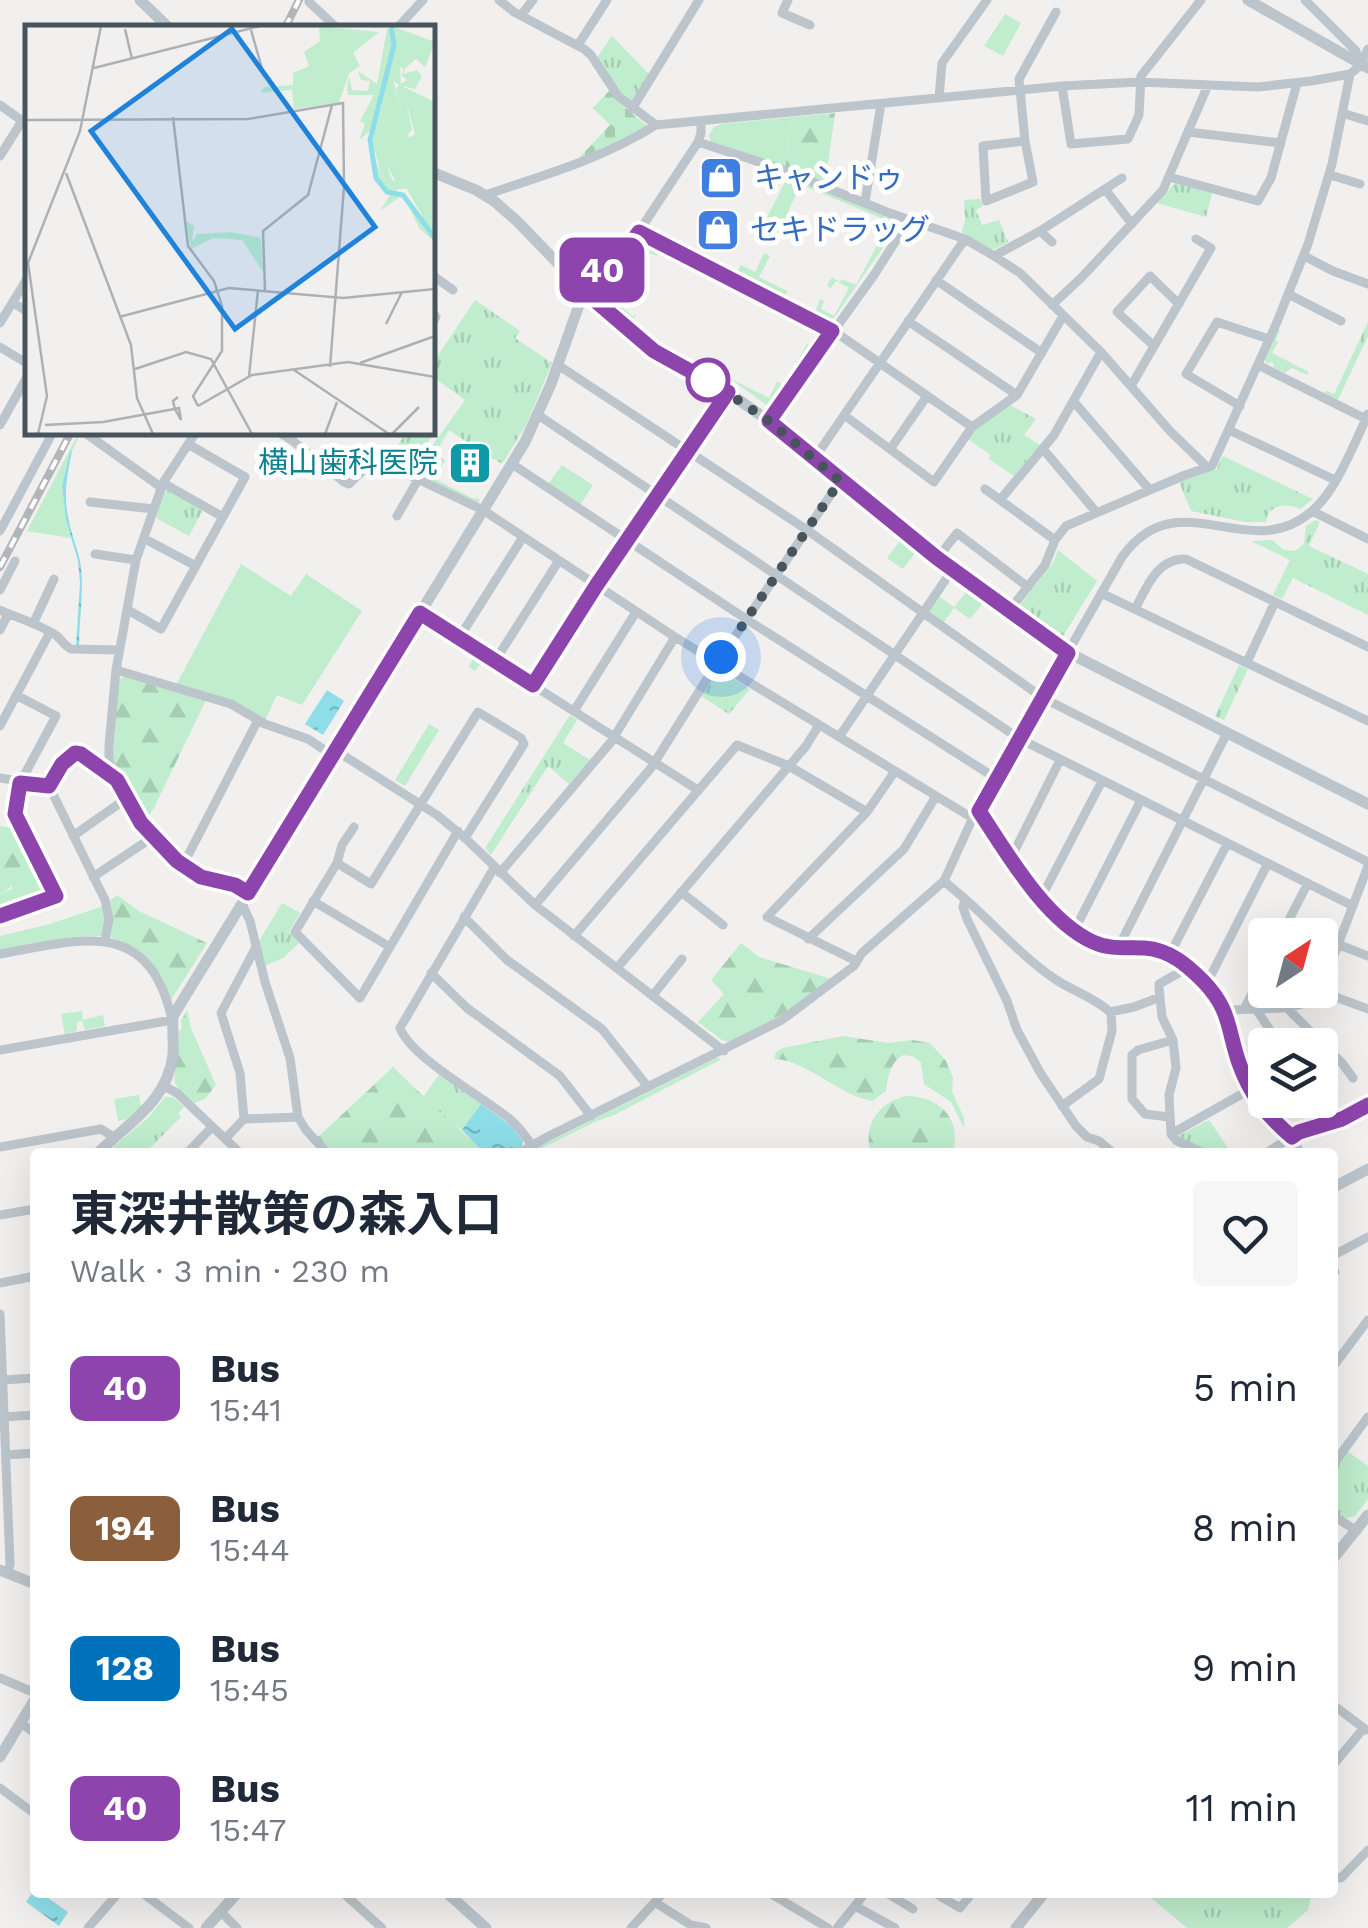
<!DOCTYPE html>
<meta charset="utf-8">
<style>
body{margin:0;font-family:"Work Sans","Noto Sans JP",sans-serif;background:#f6f6f7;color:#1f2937;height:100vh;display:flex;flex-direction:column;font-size:38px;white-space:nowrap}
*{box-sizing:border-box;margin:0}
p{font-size:32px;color:#747a83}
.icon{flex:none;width:55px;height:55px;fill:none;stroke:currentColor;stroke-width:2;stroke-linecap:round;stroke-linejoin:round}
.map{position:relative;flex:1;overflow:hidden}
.side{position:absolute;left:30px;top:1148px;width:1308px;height:750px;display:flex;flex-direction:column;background:#fff;border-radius:10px;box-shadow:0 10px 40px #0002}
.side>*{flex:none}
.badge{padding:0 20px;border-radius:15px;font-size:35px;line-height:65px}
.needle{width:65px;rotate:36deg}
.fabs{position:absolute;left:1248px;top:918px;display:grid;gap:20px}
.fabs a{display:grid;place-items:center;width:90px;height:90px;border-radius:10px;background:#fff;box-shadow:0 10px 40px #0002;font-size:50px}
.you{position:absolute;width:50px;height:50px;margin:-25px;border:8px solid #fff;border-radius:50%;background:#1a73e8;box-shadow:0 0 0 15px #1a73e833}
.map>.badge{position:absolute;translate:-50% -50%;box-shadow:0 0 0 5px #fff}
.round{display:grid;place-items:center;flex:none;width:105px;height:105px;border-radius:10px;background:#f6f6f7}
.headline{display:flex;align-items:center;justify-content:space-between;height:170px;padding:0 40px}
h1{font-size:48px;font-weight:700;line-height:75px}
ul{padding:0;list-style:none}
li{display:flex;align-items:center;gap:30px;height:140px;padding:0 40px}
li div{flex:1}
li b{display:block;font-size:38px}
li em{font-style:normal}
li .badge{min-width:110px;font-weight:700;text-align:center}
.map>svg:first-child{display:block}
.green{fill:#bfedcd}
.forest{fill:url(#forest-firs)}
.cemetery{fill:url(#cemetery-stones)}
.park{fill:url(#park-tufts)}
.water{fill:url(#water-ripples)}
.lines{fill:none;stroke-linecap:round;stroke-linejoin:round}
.minor{stroke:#bbc5cb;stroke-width:9}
.tertiary{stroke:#bbc5cb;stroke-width:11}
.rail-casing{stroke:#b2b5b9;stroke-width:8}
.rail{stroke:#fff;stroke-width:4;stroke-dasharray:11;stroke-linecap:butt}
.line-casing{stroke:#fff;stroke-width:22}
.line{stroke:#8e44ad;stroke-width:15}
.walk{stroke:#48545c;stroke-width:10;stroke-dasharray:0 18}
.stop-dot{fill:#fff;stroke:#8e44ad;stroke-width:5}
.labels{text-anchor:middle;stroke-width:10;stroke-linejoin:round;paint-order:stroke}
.shop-label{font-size:30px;fill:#366cbe;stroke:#fff;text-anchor:start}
.culture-label{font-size:30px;fill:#0d838f;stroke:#fff;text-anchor:end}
.inset-river{fill:none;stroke:#8edee9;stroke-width:5}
.inset-road{fill:none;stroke:#aeb1b4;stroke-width:2.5}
.view{fill:#2083db;fill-opacity:0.15;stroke:#2083db;stroke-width:5}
.inset-edge{fill:none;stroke:#48545c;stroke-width:5}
</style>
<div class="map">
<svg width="1368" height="1928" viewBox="0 0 1368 1928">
<defs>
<pattern id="forest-firs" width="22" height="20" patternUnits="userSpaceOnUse" patternTransform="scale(2.5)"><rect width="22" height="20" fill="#bfedcd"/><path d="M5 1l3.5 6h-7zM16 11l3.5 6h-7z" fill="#a6cdb2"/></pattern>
<pattern id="cemetery-stones" width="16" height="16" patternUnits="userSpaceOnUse" patternTransform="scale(2.5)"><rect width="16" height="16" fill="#bfedcd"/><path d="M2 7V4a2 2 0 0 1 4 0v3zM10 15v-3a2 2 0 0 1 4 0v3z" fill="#a6cdb2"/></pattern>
<pattern id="park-tufts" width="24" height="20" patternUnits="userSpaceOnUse" patternTransform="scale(2.5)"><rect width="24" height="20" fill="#bfedcd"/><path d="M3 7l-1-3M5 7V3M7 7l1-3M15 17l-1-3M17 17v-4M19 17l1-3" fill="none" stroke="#a6cdb2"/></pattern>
<pattern id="water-ripples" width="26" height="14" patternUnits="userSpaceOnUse" patternTransform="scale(2.5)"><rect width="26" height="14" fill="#8edee9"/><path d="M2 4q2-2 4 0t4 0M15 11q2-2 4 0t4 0" fill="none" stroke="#76b7c0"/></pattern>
</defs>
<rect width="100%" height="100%" fill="#f2efef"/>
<path class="green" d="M1005,14L1021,23L1003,56L984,46Z
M792,117L785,167L711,143L709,135L714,127L721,124Z
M788,176L895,218L898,225L804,186L802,190L798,189L775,243L770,240L768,245L756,239Z
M887,233L891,236L834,318L826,320L814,314L820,299L824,301L821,309L834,316L849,288L836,281L831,288L827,286L832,277L840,282L842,279L856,285L875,249Z
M651,245L658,249L657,256L651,253L618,294L622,298L619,304L633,317L637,313L633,320L602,291V275L617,264L632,274L644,261L641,258Z
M764,253L770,256L759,277L787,291L786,295L792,298L790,302L736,273L741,265L755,272Z
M1278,329L1280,330L1276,340L1278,342L1272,353L1309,372L1307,375L1292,368L1285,373L1273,367L1274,364L1271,362L1267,364L1265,360Z
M815,336L818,338L817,341L771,408L729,378L769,398L777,382L784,384L807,344L810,345Z
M445,428L449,430L437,451L445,461L435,477L439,481L472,498L480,499L477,504L413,472Z
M78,434H80L72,451H70L62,486L66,520L71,538L27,531Z
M562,465L593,485L580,505L548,484Z
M900,541L915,553L903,569L887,558Z
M241,564L291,596L306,574L362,611L302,705L277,695L265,720L176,685Z
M966,592L982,604L970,619L954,608L943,623L930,614L929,609L938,596L954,607Z
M440,632L522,684L520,687L481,663L475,671L469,667L473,659L437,636Z
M429,724L439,730L405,786L395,780Z
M11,828H16L47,891L45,895L0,910V894L12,889L15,834Z
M103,906L106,912L102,936L73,937L0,950V936L50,924Z
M82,1011L83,1020L103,1015L105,1026L85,1030L82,1021L77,1022V1031L65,1034L61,1014Z
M716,1058L722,1059L614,1115L597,1121L534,1152H528Z
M139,1095L141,1107L127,1119L118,1121L114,1099Z"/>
<path class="forest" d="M835,113L825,185L785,169L792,117Z
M123,677L206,700L154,808L145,821L115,767L113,759L118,681Z
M0,826L11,828C23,851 27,882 0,894Z
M117,895L139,911L207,943L171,1000C158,958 142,957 109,936L108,902Z
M741,943L759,957L832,979L783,1014L730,1042L722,1040L698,1022L724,994L711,980Z
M187,1010L191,1028L216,1085L205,1099L194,1103C188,1097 178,1090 175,1083C173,1077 180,1043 179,1030L182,1029L181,1021Z
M843,1036L888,1043L913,1040L930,1043L946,1061L953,1078L952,1092L964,1118V1128L951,1102L924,1084L921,1062L912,1056L903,1055C890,1063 888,1076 886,1091L872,1101C838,1095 807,1060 774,1059L776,1052L783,1048Z
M393,1067C422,1096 454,1122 483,1152H331L317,1138Z
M906,1096C939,1096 962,1118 953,1152H870C864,1124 878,1103 906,1096Z"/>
<path class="cemetery" d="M610,90L623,106L646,125V128L634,136L577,160L610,125L593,108Z"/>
<path class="park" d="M612,36L650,75L633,101H627L596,59Z
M1175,183L1212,193L1206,217L1157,203Z
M980,199L983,206L976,210L982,225L999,220L1008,242L995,249H990L962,232L965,220L964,200Z
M475,300L520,331L515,338L552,363L526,425L502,464L445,428L465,400L433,377V363Z
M1368,322V336L1338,400L1324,393L1326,391L1334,394Z
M1010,405L1036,419L1024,435L1040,445L1014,476L989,459L991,455L968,439L976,428Z
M433,425L437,429L414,462L390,456L406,433L432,432Z
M1223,456L1313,499L1300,509C1287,502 1267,505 1266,522H1245L1191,511L1179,482L1203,471L1216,470Z
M168,491L203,510L189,536L156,518L163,493Z
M1315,520L1320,522L1309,546L1368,574V615L1293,578L1282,599L1273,595L1290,560L1251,541L1272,540L1284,550L1295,551L1304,544L1306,526Z
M1058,550L1097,581L1062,638L1023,611L1021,604L1054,561Z
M1239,665L1248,669L1224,720L1215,716Z
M721,671L750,689L729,714L701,696L716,672Z
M570,715L577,720L563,743L590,760L569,784L548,766L491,855L485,848Z
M282,903L300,913L289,932L299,943L283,958L265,966L259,941Z
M439,1074L481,1104L462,1130L423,1098Z
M165,1097H173L184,1107L178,1113L181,1117L146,1152H107L149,1117Z
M1209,1120L1231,1152H1207L1180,1140L1178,1136Z
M1347,1451L1368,1466V1499L1355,1516L1344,1519L1333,1511V1471Z
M1145,1893H1312L1308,1910L1287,1928H1187Z"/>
<path class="water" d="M70,451H72C67,475 63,496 69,521C72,537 79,551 81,567C84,593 79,620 79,646H76L80,583L78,561L66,520L62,486Z
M327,690L344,701L323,735L305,724Z
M481,1104L511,1126L523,1141L522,1146L512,1152H483L462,1130Z
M35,1889V1892L41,1893L68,1912L59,1926L26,1902Z"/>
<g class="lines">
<path class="minor" d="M499,0L514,12L584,49L591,55L618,96L656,125
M788,0L782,13L810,25
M1305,0L1356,51L1359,63
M309,2L337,28
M522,14L533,0
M397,28L423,0
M578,45L607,0
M1062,86L1071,144L1128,139L1139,115L1141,76L1201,0
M939,98L942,63L987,0
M0,105L28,125
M632,109L699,0
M1342,113L1368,121
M1188,132L1281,143
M1025,141L983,146L986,201L1033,182L1025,141L1019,79L1056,12
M698,142L775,167L887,212L965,239L994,256L1020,273L1101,352L1170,431L1207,467
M0,156L22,121
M27,156H28
M1330,175L1360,184
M1169,177L1258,201L1271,178L1297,83
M1105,189L1132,224
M485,195C544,175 602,159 656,125L1062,86L1139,82L1258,87L1311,81L1350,74L1360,66L1368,49
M865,202L881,104
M1040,231L1052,242
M639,232L841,336L972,427
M994,256L1040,231L1122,178
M1304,256L1333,271L1368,284
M432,275L453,290
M936,280L1042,353
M584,291L596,274L628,248L698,142L701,133V121
M1288,294L1341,321
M13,303L28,312
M1052,305L1082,277L1163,190L1208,85
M432,311L436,317L432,323
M908,321L1017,395
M0,323L28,277
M1154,346L1117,312L1150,276L1179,304
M0,347L28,364
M558,365L807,530L1043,698L1368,862
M1258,365L1368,420
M1131,386L1211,248L1196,239
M1074,402L1149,489
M1240,406L1186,374L1217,322L1269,339
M538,415L1020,739L1353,906
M844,415L934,482L972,427L1017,395L1063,316
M769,421L874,275L909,220
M0,425L28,375
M1229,430L1335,480
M84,432L162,488
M196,432L163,483L136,560L116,670L109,745V761L141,823L177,861L201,877L235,885L248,893
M278,432L293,441L344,482L349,484C362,472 367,463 386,464L483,510L675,637L974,819
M355,432H358
M891,448L927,396
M1043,449L1096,512
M814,459L965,239
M512,464L746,619L997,779
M163,483L223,517
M985,489L1055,540
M1000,500L1054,435L1101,352
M90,502L154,509
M1312,511L1368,539
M397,516L419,478
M0,531L53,432
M145,539L196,566
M95,554L136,560
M937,559L957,533L1028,587
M0,590L15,561
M1101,593L1368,721
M1135,609C1147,587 1157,558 1186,559L1368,647
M0,610C13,616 49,628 58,637C62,641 65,646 71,649L119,650
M128,610L161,629L245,477L188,444
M1008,612L1045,565L1055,540L1066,526L1185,475L1212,466L1277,322L1308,244L1332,164L1350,74
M419,613L698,790
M33,624L54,579
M0,630L8,614
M459,638L523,537
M495,661L558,562
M1247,662L1275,602
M116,670L231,704L265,724L308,739L332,755
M533,685L596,586L727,392
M574,711L636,612
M0,726L50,632
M839,737L952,570
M335,750L437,815L465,838L535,905L724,1051
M0,778L49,786
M49,786L105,900L109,919L105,940
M49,786L62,764L75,753L81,754L116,779
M979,811C1005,849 1054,932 1101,945C1134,954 1158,942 1188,966C1199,975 1212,988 1220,1000C1226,1010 1228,1024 1232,1036C1238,1058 1245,1080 1257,1100C1269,1120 1289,1132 1300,1152
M458,831L360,998L295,932L337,863L371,884L478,712L521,738L524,744L465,838
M73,836L127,798
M1011,858L1060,760
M337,863L342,845L354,827
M183,865L258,720
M494,868L400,1028C411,1058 485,1098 511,1120C519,1127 526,1137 532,1145
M500,873L611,742L675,637
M93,877L153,837
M944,881L965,899L963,907L967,919L1007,1001L1017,1030L1041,1074L1076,1126L1087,1137L1099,1141L1112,1152
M681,892L723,925
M1041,898L1102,781
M965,899C995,925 1022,957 1055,979C1072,991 1094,997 1110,1012L1134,1007L1160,997
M313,901L390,947
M242,904L250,921L265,982L290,1058L298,1117L306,1130L326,1152
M535,905L651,768L717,663L840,481
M0,916L56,896L15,814L20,783L56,716L16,695
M464,917L507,960L602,1029L648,1087
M1075,929L1141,800
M1281,935L1308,883
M574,936L737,745L789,766L867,812
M808,939L904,849L936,796
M1337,944L1368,956
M1118,948L1227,733
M0,954C80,940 149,915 172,1020L0,1050
M1170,954L1227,844
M856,961L767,917L867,812L895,771
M1189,967L1159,984V988L1162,1017L1173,1040L1176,1068L1169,1095L1171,1134L1177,1141L1202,1152
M617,968L806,746L819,725
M431,973L467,1008L560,1076L591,1116
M1206,985L1268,863
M1320,985L1328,971L1368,866
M1317,990L1368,1009
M653,995L682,959
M1285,1006L1342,1063L1353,1078
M1245,1007L1265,968
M1256,1009L1280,1045
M1225,1011C1247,1007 1288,1012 1306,1002C1310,999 1314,994 1317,990
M164,1086L177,1093L239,1152
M1316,1100L1331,1123
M1062,1106L1099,1079L1112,1031L1111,1012
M1169,1117L1145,1114L1132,1099V1055L1138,1050L1173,1040
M244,1119L298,1117
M1171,1134L1265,1081
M225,1139L244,1119L240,1073L221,1013L256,947
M0,1147L101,1129L115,1138
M188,1152L212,1127
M521,1152L547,1137L782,1020L854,966L862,953L944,881L970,824L1122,557C1179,478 1247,566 1311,512C1336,491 1352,448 1366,419
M1268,1152L1299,1132L1342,1119L1368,1105
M0,1215L35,1209
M1332,1256L1368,1237
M1332,1266L1335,1272L1332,1276
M0,1283L35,1276
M0,1314L10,1564L8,1573
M1332,1368L1368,1320
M2,1380L35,1378
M3,1417L35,1415
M6,1455L35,1453
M1332,1466L1368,1417
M1332,1515L1357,1531
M0,1678L35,1693
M1332,1704L1366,1730
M22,1724L35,1733
M1332,1766L1364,1728
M0,1788L35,1814
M1332,1877L1341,1878L1368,1850
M141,1892L189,1928
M342,1892L382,1928
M768,1892L828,1928
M885,1892L913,1909
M933,1892L960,1908L973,1892
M656,1903L691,1925L706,1928
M855,1906L895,1928
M221,1912L237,1928
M88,1928L119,1892
M631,1928L664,1892
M837,1928L866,1892"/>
<path class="tertiary" d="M140,0L169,28
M1248,0L1368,68
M432,172L476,190L494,201L517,221L594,301L645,344L667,359L716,384L769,421L937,559L1059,648L1368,804
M1366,419L1368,415
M99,1152C129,1122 167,1102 173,1055C174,1042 172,1029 173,1016L525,442L551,384L584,291
M1332,1188L1368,1169
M1332,1560L1368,1515
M0,1570L35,1584
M0,1757L35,1699
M446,1892L486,1928
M206,1928L238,1892
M1016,1928L1045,1892"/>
<g class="rail-casing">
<path id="rail" d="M285,28L299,0
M0,567L71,432"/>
</g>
<use href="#rail" class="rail"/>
</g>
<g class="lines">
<g class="line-casing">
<path id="line" d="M0,916L56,896L15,814L20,783L49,786L62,764L75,753L81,754L117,780L141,823L177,861L201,877L235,885L248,893L420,613L533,685L596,586L728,392L654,351L584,291C600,269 623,255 639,232L832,331L769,421L937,558L1068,653L979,811C1007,853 1045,920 1093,942C1110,950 1128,947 1145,948C1170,950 1187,965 1203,981C1231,1010 1227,1028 1239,1063C1250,1094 1267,1116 1292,1137L1299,1132L1342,1119L1368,1105"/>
</g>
<use href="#line" class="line"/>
<path class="walk" d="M708,380L769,421L840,481L721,657"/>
</g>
<defs>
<g id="shop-square" transform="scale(2.25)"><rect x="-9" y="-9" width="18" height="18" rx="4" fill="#3f7fe0" stroke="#fff"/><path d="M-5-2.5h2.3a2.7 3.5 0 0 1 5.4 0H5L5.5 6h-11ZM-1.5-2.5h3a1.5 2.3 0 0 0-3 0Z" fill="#fff"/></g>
<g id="building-square" transform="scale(2.25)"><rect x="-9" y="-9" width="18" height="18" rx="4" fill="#0f9aa8" stroke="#fff"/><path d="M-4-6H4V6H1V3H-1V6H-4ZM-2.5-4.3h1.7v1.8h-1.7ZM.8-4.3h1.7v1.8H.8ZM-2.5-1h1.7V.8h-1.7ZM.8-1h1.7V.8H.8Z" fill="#fff"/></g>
</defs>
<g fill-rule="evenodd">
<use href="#shop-square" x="721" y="178"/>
<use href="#shop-square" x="718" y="230"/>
<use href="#building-square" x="470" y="463"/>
</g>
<circle class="stop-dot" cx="708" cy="380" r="20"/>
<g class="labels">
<g class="shop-label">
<text x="754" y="188">キャンドゥ</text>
<text x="750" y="240">セキドラッグ</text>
</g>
<g class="culture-label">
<text x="438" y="473">横山歯科医院</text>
</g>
</g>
<g transform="translate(25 25)">
<rect width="410" height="410" fill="#f2efef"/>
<path d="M355,42L363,45L365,57L351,94L352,114L369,160L356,149L350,126L340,127L348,125L345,106L334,115L340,99L335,96L349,70H323L322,64L324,51L327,65L343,66L345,56L336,55L333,46L352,59ZM379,43L380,44L379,49L392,45L397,51L390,64L378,61L387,105L382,110L371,63L382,55L377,50Z" fill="#bfedcd"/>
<path d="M367,1L410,17L400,42L391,34L379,44L372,40ZM366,48L384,113L390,109L377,61L410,77V217L394,203L384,181L398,195L397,190L381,163L371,165L376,171L355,186L366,168L353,156L349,131L356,149L371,157L353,124L351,100ZM161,196L169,201L167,217L172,209L206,207L236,213L238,247L217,215L188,213L166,224Z" fill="#bfedcd"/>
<path d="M362,3L374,19L376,62L355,44Z" fill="#bfedcd"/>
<path d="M294,1L354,7L328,28L335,41L324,48L314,78L269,84L267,65L235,68L240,62L268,60V48L284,41L279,27L295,16Z" fill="#bfedcd"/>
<path class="inset-river" d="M366,1L369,20L345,115L351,153L362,167L378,170L410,213"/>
<path class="inset-road" d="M100,4L107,34M226,5L238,47M69,43L235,1M148,92L163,221L189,256L197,281V326L168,371L173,381M0,95L223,94L318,78L319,162L305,342M41,148L106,320L112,373L128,409M240,265L238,206L283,170L307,80M94,292L204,263L318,273L410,264M361,299L377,267M335,338L410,311M110,344L161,327L186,334L227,409M269,345L364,409M224,351L233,265M173,381L227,350L323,337L410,352M20,400L78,397L144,385L150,384L154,383L156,395L150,384L148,376L153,372M13,409L22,371L3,238L55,106L76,1M300,409L312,377M367,409L394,382"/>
<path class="view" d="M207,4L350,202L210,304L66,106Z"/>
<rect width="410" height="410" class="inset-edge"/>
</g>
</svg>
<div class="fabs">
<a><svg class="needle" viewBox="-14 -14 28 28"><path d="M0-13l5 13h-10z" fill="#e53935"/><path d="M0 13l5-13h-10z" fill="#747a83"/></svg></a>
<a><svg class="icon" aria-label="layers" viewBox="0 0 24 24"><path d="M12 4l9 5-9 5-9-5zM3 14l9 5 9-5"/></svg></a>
</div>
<div class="you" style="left:721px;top:657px"></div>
<b class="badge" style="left:602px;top:270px;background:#8e44ad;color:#fff">40</b>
<section class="side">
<div class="headline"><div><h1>東深井散策の森入口</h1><p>Walk · 3 min · 230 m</p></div><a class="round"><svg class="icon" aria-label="heart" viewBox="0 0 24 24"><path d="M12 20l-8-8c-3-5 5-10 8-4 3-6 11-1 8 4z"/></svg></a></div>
<ul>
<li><span class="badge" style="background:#8e44ad;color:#fff">40</span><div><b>Bus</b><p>15:41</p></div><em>5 min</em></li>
<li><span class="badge" style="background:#8b5e3c;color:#fff">194</span><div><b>Bus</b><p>15:44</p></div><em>8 min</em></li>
<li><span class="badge" style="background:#0072bc;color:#fff">128</span><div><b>Bus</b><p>15:45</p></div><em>9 min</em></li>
<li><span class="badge" style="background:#8e44ad;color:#fff">40</span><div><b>Bus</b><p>15:47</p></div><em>11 min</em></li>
</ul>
</section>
</div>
